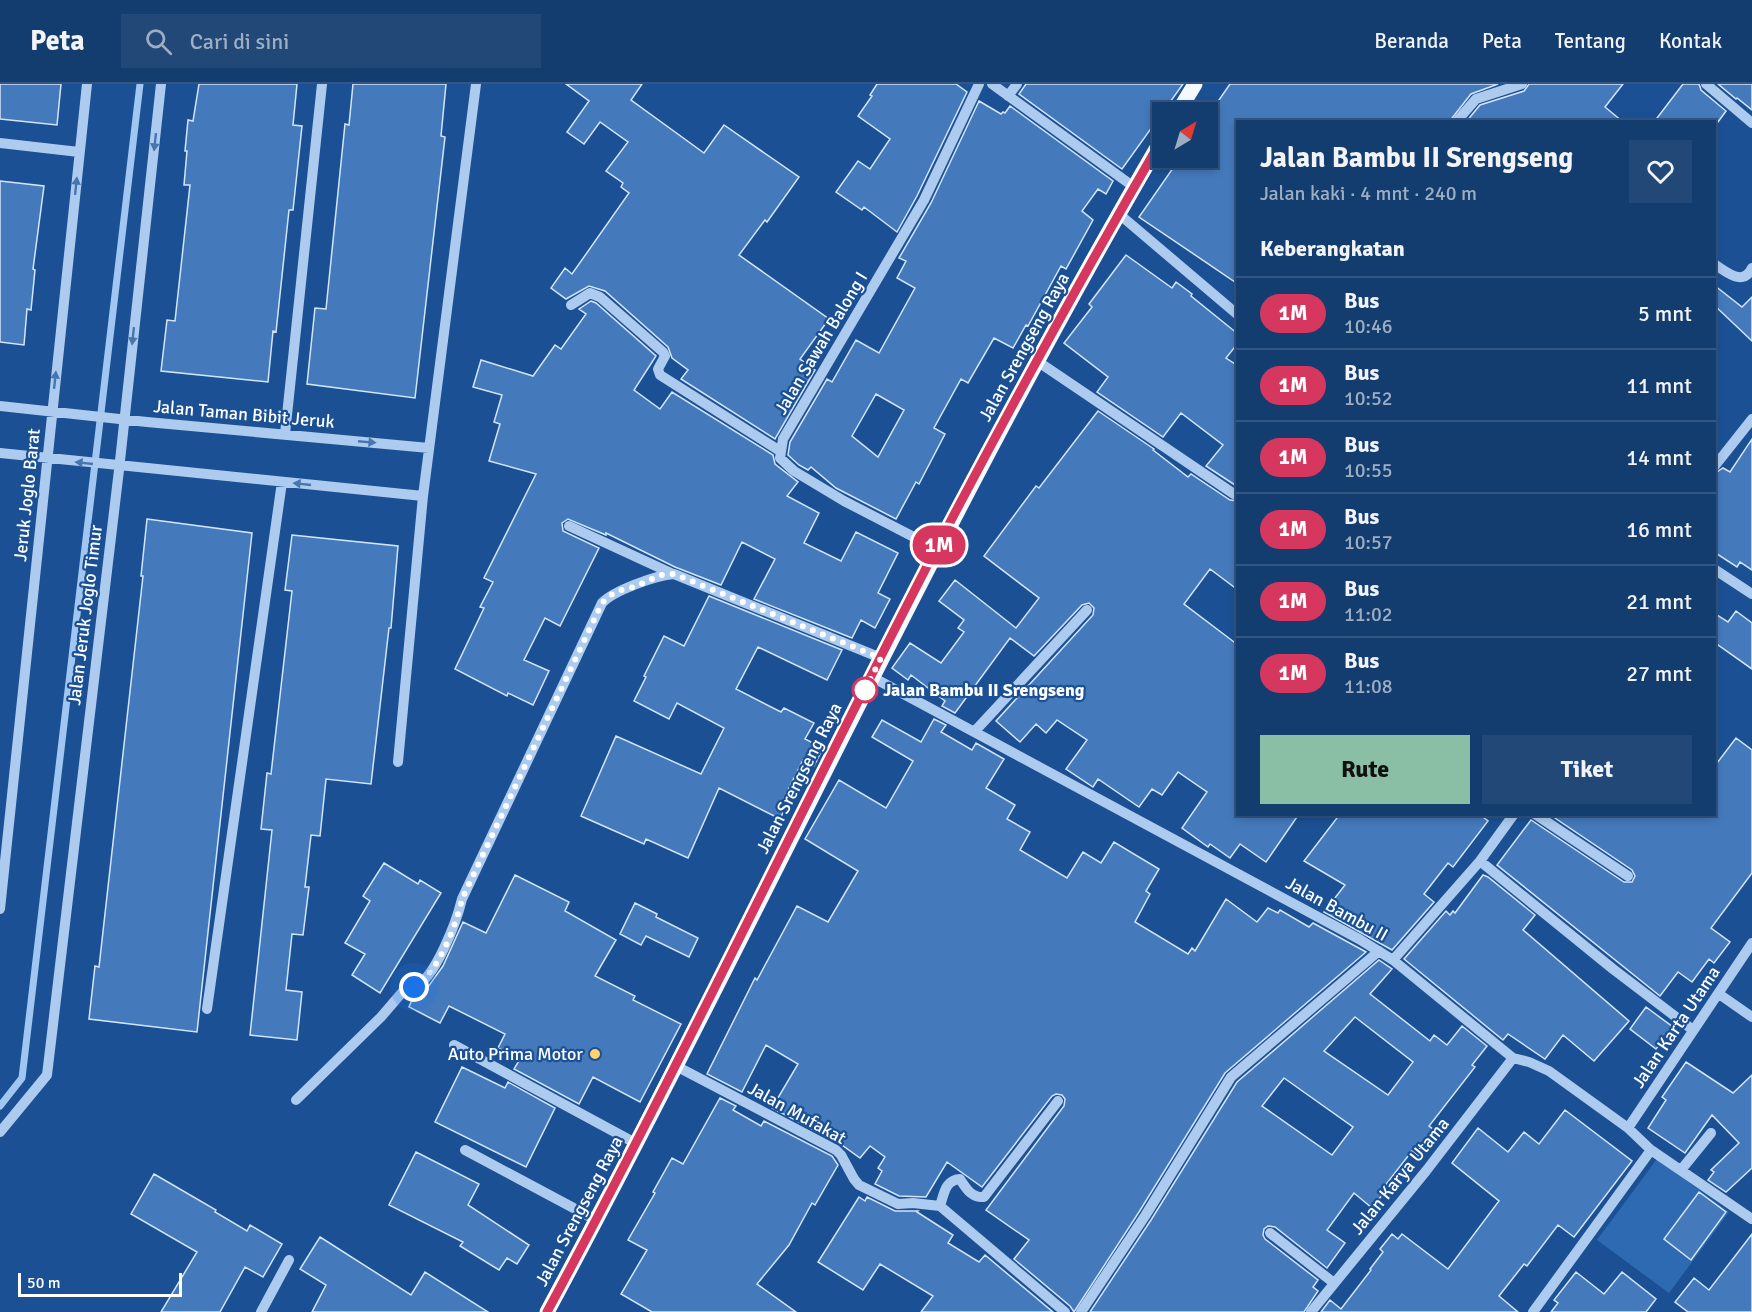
<!DOCTYPE html>
<html lang="id">
<meta charset="utf-8">
<style>
body{margin:0;font-family:Signika,sans-serif;background:#214877;color:#f1f3f6;height:100vh;display:flex;flex-direction:column;font-size:22px;white-space:nowrap}
*{box-sizing:border-box;margin:0}
p{font-size:20px;color:#9daec3}
.icon{flex:none;width:33px;height:33px;fill:none;stroke:currentColor;stroke-width:2;stroke-linecap:round;stroke-linejoin:round}
.map{position:relative;flex:1;overflow:hidden}
.sheet{position:absolute;left:1236px;top:36px;width:480px;height:696px;display:flex;flex-direction:column;background:#143d6f;border-radius:0px;box-shadow:0 3px 9px #0003,0 0 0 2px #335682}
.sheet>*{flex:none}
.badge{padding:0 12px;border-radius:20px;font-size:21px;line-height:39px}
.needle{width:39px;rotate:38deg}
.buttons{position:absolute;left:1152px;top:18px;display:grid;gap:12px}
.buttons a{display:grid;place-items:center;width:66px;height:66px;border-radius:0px;background:#143d6f;box-shadow:0 3px 9px #0003,0 0 0 2px #335682;font-size:30px}
.scale{position:absolute;left:18px;bottom:15px;width:164px;box-sizing:border-box;padding-left:6px;border:3px solid #fff;border-top:0;font-size:16px;line-height:21px;white-space:nowrap;color:#fff;-webkit-text-stroke:4px #1b5194;paint-order:stroke}
.you{position:absolute;width:30px;height:30px;margin:-15px;border:4px solid #fff;border-radius:50%;background:#1a73e8;box-shadow:0 0 0 9px #1a73e833}
.map>.badge{position:absolute;translate:-50% -50%;box-shadow:0 0 0 3px #fff}
h2{padding:0 24px;font-size:22px;line-height:54px}
.round{display:grid;place-items:center;flex:none;width:63px;height:63px;border-radius:0px;background:#214877}
.overview{display:flex;align-items:center;justify-content:space-between;height:102px;padding:0 24px}
h1{font-size:28px;font-weight:800;line-height:45px}
.action{display:flex;gap:12px;margin-top:auto;padding:12px 24px}
.action a{flex:1;height:69px;border-radius:0px;background:#8abfa5;color:#111;font-size:24px;font-weight:800;line-height:69px;text-align:center}
.action a+a{background:#214877;color:#f1f3f6}
ul{padding:0;list-style:none}
li{display:flex;align-items:center;gap:18px;height:72px;padding:0 24px;border-top:2px solid #335682}
li div{flex:1}
li b{display:block;font-size:22px}
li em{font-style:normal}
li .badge{min-width:66px;font-weight:700;text-align:center}
header{display:flex;align-items:center;gap:36px;box-sizing:border-box;height:84px;padding:0 30px;background:#143d6f;border-bottom:2px solid #335682}
header strong{font-size:28px}
nav{display:flex;gap:33px;margin-inline-start:auto;font-size:21px}
.search{width:420px;height:54px;background:#214877;display:flex;align-items:center;gap:15px;box-sizing:border-box;padding:0 21px;border-radius:0px;color:#9daec3;font-size:22px}
.map>svg:first-child{display:block}
.green{fill:#2e6ab2}
.lines{fill:none;stroke-linecap:round;stroke-linejoin:round}
.stream{stroke:#a0c6f1;stroke-width:7}
.building{fill:#4479bb;stroke:#d3e5fb;stroke-width:1.5;fill-rule:evenodd}
.minor{stroke:#adcbef;stroke-width:10}
.major{stroke:#f5f9ff;stroke-width:15}
.oneway{fill:#4776af}
.line-casing{stroke:#fff;stroke-width:14}
.line{stroke:#d6375f;stroke-width:9}
.walk{stroke:#fff;stroke-width:6;stroke-dasharray:0 10.8}
.stop-dot{fill:#fff;stroke:#d6375f;stroke-width:3}
.poi-dot{fill:#ffd36b;stroke:#1b5194;stroke-width:2}
.labels{text-anchor:middle;stroke-width:4.5;stroke-linejoin:round;paint-order:stroke}
.street-label{font-size:18px;fill:#fff;stroke:#1b5194}
.stop-label{font-size:18px;font-weight:bold;fill:#fff;stroke:#1b5194;text-anchor:start}
.poi-label{font-size:18px;fill:#fff;stroke:#1b5194;text-anchor:end}
</style>
<header>
<strong>Peta</strong>
<div class="search"><svg class="icon" aria-label="search" viewBox="0 0 24 24"><circle cx="10" cy="10" r="6"/><path d="M15 15l6 6"/></svg>Cari di sini</div>
<nav><a>Beranda</a><a>Peta</a><a>Tentang</a><a>Kontak</a></nav>
</header>
<div class="map">
<svg width="1752" height="1228" viewBox="0 0 1752 1228">
<rect width="100%" height="100%" fill="#1b5194"/>
<path class="green" d="M1657,1075L1729,1128L1669,1209L1597,1156Z"/>
<g class="lines">
<path class="stream" d="M0,1022L22,994L140,0"/>
</g>
<path class="building" d="M0,0H61L57,41L0,35Z
M199,0H297L293,41L302,42L293,126H289L276,248L273,247L268,298L161,287L167,236L175,237L190,101H184L187,67H185L188,36L193,37Z
M353,0H446L441,52L445,53L415,314L307,300L315,224L326,225L345,40L349,41Z
M566,0H642L631,16L704,69L724,41L799,93L767,138L765,136L739,171L829,235L800,275L815,286L775,355L681,295L688,286L672,274L668,263L605,207L589,202L566,215L551,204L565,184L572,190L629,109L621,103L623,99L606,87L628,58L600,38L584,60L567,48L589,17Z
M877,0H956L967,8L917,112L897,148L864,123L862,126L836,108L858,77L870,85L890,55L858,32L872,12L870,11Z
M1026,0H1183L1122,85L1019,10Z
M1230,0H1498L1471,10L1449,38H1238V200L1139,133L1180,74H1208V32Z
M1529,0H1623L1605,23L1623,38H1466L1480,21L1524,7Z
M1683,0H1699L1701,6L1726,27L1718,38H1654Z
M1718,0H1752V26L1737,14L1736,15Z
M979,17L1001,30L1003,28L1005,29L1010,22L1113,97L1106,110L1098,105L1082,127L1093,136L1066,185L1061,182L1028,242L1026,241L1013,264L994,254L968,299L961,295L934,344L945,350L919,400L916,398L896,435L836,404L811,383L808,386L799,381L788,371L790,358L827,295L832,298L856,256L879,269L915,204L897,194L906,177L899,174L931,119ZM876,310L904,326L878,373L852,352Z
M0,97L44,102L33,185L35,186L31,226L27,225L24,261L0,258Z
M1126,171L1172,204L1176,198L1192,210L1191,212L1238,250V259L1226,274L1238,282V403L1206,382L1223,361L1181,329L1163,353L1097,308L1108,293L1064,259L1092,223L1089,220Z
M1714,201L1742,223L1752,213V257L1714,221Z
M591,217L596,219L656,272L634,306L660,325L672,308L773,371L775,380L798,398L787,412L819,429L804,459L841,477L856,448L898,469L878,509L890,515L875,544L861,536L852,554L754,515L775,475L742,458L721,501L675,483L606,449V451L568,435L562,439L563,447L599,464L560,542L545,534L524,576L549,587L533,621L508,609L507,612L455,585L484,524L480,523L493,498L484,494L536,390L489,377L500,340L494,338L502,311L473,303L481,276L533,292L555,261L561,265L586,230L579,225Z
M1098,327L1154,365L1153,366L1188,393L1191,390L1230,416L1238,417V506L1210,485L1184,520L1238,561V730H1299L1266,778L1240,760L1230,774L1210,760L1208,763L1182,744L1207,708L1178,688L1162,711L1152,705L1139,723L1098,695L1093,703L1066,685L1087,656L1057,636L1046,649L1036,640L1020,658L996,637L1093,531L1094,524L1089,519L1082,521L1034,572L1010,554L955,629L942,622L945,617L911,591L908,596L892,584L910,559L941,579L964,548L958,544L964,536L939,517L955,496L1016,544L1039,514L984,472L1036,402L1039,404Z
M1752,355V486L1740,478L1737,483L1714,468V390L1723,384L1730,388Z
M147,435L252,449L197,948L89,935L95,882L99,883L143,492H141Z
M292,451L398,462L391,544H389L371,700L326,695L320,752L311,751L305,803H309L303,851L292,850L286,906L302,908L297,956L250,951L272,746L261,745L267,689L271,690L292,507L285,506Z
M709,512L842,566L827,596L758,563L736,605L781,628L784,624L814,639L805,655L823,664L814,682L803,676L784,714L789,716L780,735L719,704L688,774L646,755L644,760L581,732L616,652L701,690L724,644L677,619L669,635L634,617L646,593L644,592L664,552L684,562Z
M1736,527L1752,539V585L1714,558V529L1728,538Z
M934,635L946,641L941,648L972,666L976,659L1004,675L986,704L1015,721L1007,735L1030,748L1020,766L1067,794L1083,768L1101,779L1114,758L1159,785L1146,807L1150,810L1135,838L1188,870L1192,864L1195,867L1226,815L1257,838L1268,824L1278,829L1280,826L1309,843L1313,839L1366,868L1225,989L1139,1128L1074,1228L1070,1222L1014,1175L1029,1156L986,1126L1064,1022L1065,1015L1062,1011L1056,1010L1052,1012L982,1103L947,1078L926,1113L899,1112L875,1100L882,1087L878,1084L885,1073L870,1062L860,1074L839,1059L772,1024L798,980L766,961L742,1008L707,990L755,894L757,896L797,822L828,838L858,787L805,755L839,696L886,724L913,677L872,653L882,636L921,658Z
M1736,654L1752,666V789L1711,844L1730,858L1714,879L1709,875L1692,898L1678,888L1660,912L1497,781L1531,736L1624,798H1632L1635,792L1632,786L1549,730H1714V683Z
M1340,730H1479L1488,737L1453,783L1448,779L1424,810L1434,818L1392,866L1324,828L1345,801L1304,777Z
M384,779L418,800L420,796L441,809L380,909L352,891L365,870L345,859L370,817L363,812Z
M515,791L569,818L565,827L616,856L595,892L635,912L633,916L681,940L640,1018L593,993L579,1020L514,985L520,975L498,964L505,950L449,922L440,939L409,923L414,911L428,903L443,882L463,838L486,849Z
M1483,791L1488,793L1535,831L1523,846L1629,937L1594,977L1563,951L1545,975L1508,950L1503,956L1404,875L1446,827L1450,831L1453,827L1455,829Z
M635,819L657,830L656,833L698,854L689,873L646,852L641,861L620,850Z
M1379,876L1392,885L1370,910L1430,957L1434,951L1447,961L1462,942L1487,962L1472,981L1475,983L1429,1042L1437,1048L1419,1072L1412,1067L1380,1108L1383,1110L1372,1124L1354,1109L1327,1146L1345,1159L1327,1184L1275,1143L1268,1142L1264,1145L1263,1151L1265,1155L1318,1196L1313,1203L1318,1207L1304,1228H1090L1151,1136L1237,998ZM1355,933L1413,978L1388,1011L1324,967ZM1284,994L1353,1043L1332,1071L1262,1022Z
M1646,923L1673,943L1656,965L1630,945Z
M1686,978L1733,1009L1752,991V1084L1726,1108L1708,1096L1714,1088L1711,1086L1739,1059L1712,1031L1685,1069L1648,1044L1666,1016L1662,1013Z
M462,983L505,1004L508,998L555,1024L526,1083L435,1038Z
M720,1014L736,1022L733,1026L761,1042L764,1037L832,1072L838,1081L815,1121L812,1119L789,1161L757,1200L796,1228H652L621,1210L647,1166L628,1156L655,1109L653,1108L672,1074L683,1080Z
M1565,1026L1632,1077L1574,1153L1558,1141L1527,1182L1524,1180L1499,1212L1518,1228H1321L1330,1216L1341,1225L1371,1186L1370,1185L1383,1168L1380,1165L1392,1150L1398,1155L1402,1150L1448,1185L1499,1117L1452,1079L1478,1044L1508,1068L1524,1048L1539,1060Z
M416,1068L479,1100L468,1121L529,1161L517,1180L507,1174L499,1186L460,1162L463,1158L389,1121Z
M154,1090L216,1126L215,1128L247,1147L250,1141L282,1160L263,1193L245,1183L220,1228H161L197,1168L131,1130Z
M1699,1108L1726,1128L1691,1176L1664,1155Z
M859,1113L865,1117L867,1113L895,1127H918L917,1128L953,1151L948,1159L979,1178L985,1171L1053,1228H921L933,1212L880,1180L863,1206L818,1178Z
M1752,1150V1228H1688L1675,1218L1694,1194L1709,1206Z
M320,1153L411,1211L425,1188L488,1228H312L326,1201L300,1185Z
M1576,1188L1604,1210L1622,1188L1656,1215L1646,1228H1551L1558,1219L1554,1216Z"/>
<g class="lines">
<path class="minor" d="M992,0L1134,103
M1706,0L1752,39
M1008,12L1017,0
M1456,38L1476,15L1522,0
M0,59L79,68
M1119,130L1238,231
M1714,180C1727,188 1743,203 1752,184
M571,221L590,209L600,213L663,268L665,272L658,285L660,291L780,367
M1037,277L1234,410
M0,322L147,338L429,364
M285,350L322,0
M0,369L423,412
M1714,383L1752,335
M569,442L671,489
M937,465L844,417L794,387L780,374L783,355L924,116L979,0
M1714,485L1752,510
M872,593L1359,855L1393,876L1513,974L1529,978L1549,987L1628,1044L1651,1066L1752,1135
M975,647L1087,526
M398,678L423,412L476,0
M1535,730L1628,792
M1480,777L1613,885L1693,946
M0,825L87,0
M1393,876L1480,777L1514,730
M1719,910L1752,933
M207,925L282,398
M454,961L637,1060
M676,982L836,1066L841,1071L854,1095L859,1101L898,1120L913,1119L940,1122L1065,1228
M296,1016L381,933L405,905C406,904 413,904 414,903C435,896 457,836 462,815L602,519C613,507 656,491 674,490L881,574
M1628,1044L1752,859
M0,1048L47,991L119,386L161,0
M465,1066L596,1136
M1681,1086L1711,1049
M940,1122C944,1110 945,1096 960,1095C966,1104 971,1114 984,1113L1058,1017
M1270,1149L1334,1199
M261,1228L289,1176
M1081,1228L1145,1132L1231,993L1379,867
M1311,1228L1426,1087L1513,974
M1533,1228L1651,1066"/>
<path class="major" d="M1178,28L1195,0
M547,1228C757,839 939,436 1162,55"/>
</g>
<defs><path id="oneway-solid" d="M-6-.8H1V-3.2L6.5 0L1 3.2V.8H-6Z" transform="scale(1.5)"/></defs>
<g class="oneway">
<use href="#oneway-solid" transform="translate(155 58) rotate(96)"/>
<use href="#oneway-solid" transform="translate(76 102) rotate(-84)"/>
<use href="#oneway-solid" transform="translate(133 252) rotate(96)"/>
<use href="#oneway-solid" transform="translate(55 296) rotate(-84)"/>
<use href="#oneway-solid" transform="translate(367 358) rotate(5)"/>
<use href="#oneway-solid" transform="translate(84 379) rotate(-174)"/>
<use href="#oneway-solid" transform="translate(302 400) rotate(-174)"/>
</g>
<g class="lines">
<g class="line-casing">
<path id="line" d="M547,1228C683,976 805,717 937,463C1009,326 1084,189 1162,55"/>
</g>
<use href="#line" class="line"/>
<path class="walk" d="M414,903C438,889 456,842 462,815L602,519L609,512L618,507L634,503L661,491L674,490L881,574L861,614L865,606"/>
</g>
<circle class="stop-dot" cx="865" cy="606" r="12"/>
<circle class="poi-dot" cx="595" cy="970" r="6"/>
<g class="labels">
<g class="street-label">
<text transform="translate(821 259) rotate(-59)" y="6">Jalan Sawah Balong I</text>
<text transform="translate(1024 263) rotate(-61)" y="6">Jalan Srengseng Raya</text>
<text transform="translate(244 330) rotate(5)" y="6">Jalan Taman Bibit Jeruk</text>
<text transform="translate(27 411) rotate(-84)" y="6">Jeruk Joglo Barat</text>
<text transform="translate(85 531) rotate(-83)" y="6">Jalan Jeruk Joglo Timur</text>
<text transform="translate(799 694) rotate(-63)" y="6">Jalan Srengseng Raya</text>
<text transform="translate(1337 825) rotate(29)" y="6">Jalan Bambu II</text>
<text transform="translate(1676 943) rotate(-56)" y="6">Jalan Karta Utama</text>
<text transform="translate(797 1029) rotate(29)" y="6">Jalan Mufakat</text>
<text transform="translate(1400 1092) rotate(-51)" y="6">Jalan Karya Utama</text>
<text transform="translate(579 1127) rotate(-62)" y="6">Jalan Srengseng Raya</text>
</g>
<g class="stop-label">
<text x="883" y="612">Jalan Bambu II Srengseng</text>
</g>
<g class="poi-label">
<text x="583" y="976">Auto Prima Motor</text>
</g>
</g>
</svg>
<div class="buttons">
<a><svg class="needle" viewBox="-14 -14 28 28"><path d="M0-13l5 13h-10z" fill="#e53935"/><path d="M0 13l5-13h-10z" fill="#9daec3"/></svg></a>
</div>
<div class="scale">50 m</div>
<div class="you" style="left:414px;top:903px"></div>
<b class="badge" style="left:939px;top:461px;background:#d6375f;color:#fff">1M</b>
<section class="sheet">
<div class="overview"><div><h1>Jalan Bambu II Srengseng</h1><p>Jalan kaki · 4 mnt · 240 m</p></div><a class="round"><svg class="icon" aria-label="heart" viewBox="0 0 24 24"><path d="M12 20l-8-8c-3-5 5-10 8-4 3-6 11-1 8 4z"/></svg></a></div>
<h2>Keberangkatan</h2>
<ul>
<li><span class="badge" style="background:#d6375f;color:#fff">1M</span><div><b>Bus</b><p>10:46</p></div><em>5 mnt</em></li>
<li><span class="badge" style="background:#d6375f;color:#fff">1M</span><div><b>Bus</b><p>10:52</p></div><em>11 mnt</em></li>
<li><span class="badge" style="background:#d6375f;color:#fff">1M</span><div><b>Bus</b><p>10:55</p></div><em>14 mnt</em></li>
<li><span class="badge" style="background:#d6375f;color:#fff">1M</span><div><b>Bus</b><p>10:57</p></div><em>16 mnt</em></li>
<li><span class="badge" style="background:#d6375f;color:#fff">1M</span><div><b>Bus</b><p>11:02</p></div><em>21 mnt</em></li>
<li><span class="badge" style="background:#d6375f;color:#fff">1M</span><div><b>Bus</b><p>11:08</p></div><em>27 mnt</em></li>
</ul>
<div class="action"><a>Rute</a><a>Tiket</a></div>
</section>
</div>
